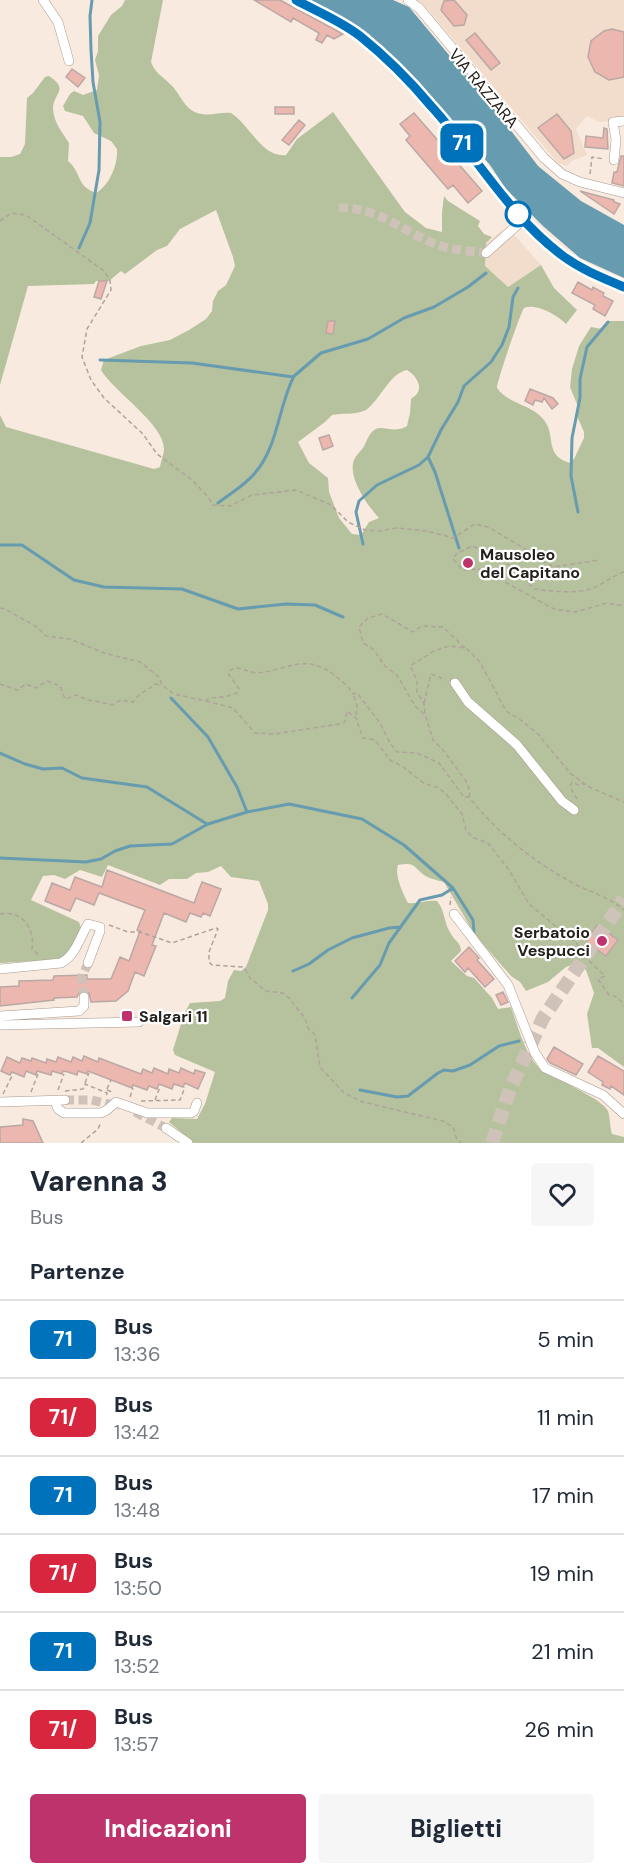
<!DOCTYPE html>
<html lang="it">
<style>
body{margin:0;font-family:"DM Sans",sans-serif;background:#f6f6f7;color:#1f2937;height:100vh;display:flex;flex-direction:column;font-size:22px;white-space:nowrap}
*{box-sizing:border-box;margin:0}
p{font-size:20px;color:#747a83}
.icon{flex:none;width:33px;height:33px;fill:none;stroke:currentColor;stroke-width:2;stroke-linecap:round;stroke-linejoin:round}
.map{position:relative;height:1143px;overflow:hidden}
.sheet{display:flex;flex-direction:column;background:#fff;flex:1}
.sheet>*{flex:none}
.badge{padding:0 12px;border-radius:9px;font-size:21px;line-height:39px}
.map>.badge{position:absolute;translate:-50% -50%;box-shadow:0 0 0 3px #fff}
h2{padding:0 30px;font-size:22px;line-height:54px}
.round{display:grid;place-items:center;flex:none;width:63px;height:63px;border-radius:6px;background:#f6f6f7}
.summary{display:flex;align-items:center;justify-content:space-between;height:102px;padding:0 30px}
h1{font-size:28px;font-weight:800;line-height:45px}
.action{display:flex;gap:12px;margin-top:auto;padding:12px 30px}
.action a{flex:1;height:69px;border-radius:6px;background:#be336c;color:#fff;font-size:24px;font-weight:800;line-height:69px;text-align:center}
.action a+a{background:#f6f6f7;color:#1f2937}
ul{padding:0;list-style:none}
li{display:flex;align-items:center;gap:18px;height:78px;padding:0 30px;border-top:2px solid #e0e1e3}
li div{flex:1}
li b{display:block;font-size:22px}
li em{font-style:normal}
li .badge{min-width:66px;font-weight:700;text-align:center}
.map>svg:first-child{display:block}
.built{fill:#f2dccc}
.green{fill:#b5c29d;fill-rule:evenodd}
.water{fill:#679baf}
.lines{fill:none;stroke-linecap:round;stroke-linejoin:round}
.stream{stroke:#679baf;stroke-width:3}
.building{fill:#ebb7af;stroke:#bba8a5;stroke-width:1.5}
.minor-tunnel{stroke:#cfc2b8;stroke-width:9;stroke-dasharray:9 4.5;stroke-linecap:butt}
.highway-tunnel{stroke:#cfc2b8;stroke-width:14;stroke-dasharray:14 7;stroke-linecap:butt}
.minor-casing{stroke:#a7998e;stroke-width:10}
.path{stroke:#afa39a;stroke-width:1.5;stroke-dasharray:4.5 3;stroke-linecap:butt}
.minor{stroke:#fff;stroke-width:9}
.line-casing{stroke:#fff;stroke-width:14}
.line{stroke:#0072bc;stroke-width:9}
.stop-dot{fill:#fff;stroke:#0072bc;stroke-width:3}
.poi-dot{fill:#be336c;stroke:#fff;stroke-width:2}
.labels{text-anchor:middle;stroke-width:4.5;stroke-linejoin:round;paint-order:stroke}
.street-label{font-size:16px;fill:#25201c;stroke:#fff}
.poi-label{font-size:16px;font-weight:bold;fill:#25201c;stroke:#fff;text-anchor:start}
</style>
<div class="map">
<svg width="624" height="1143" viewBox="0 0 624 1143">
<rect width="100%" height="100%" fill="#f9eadf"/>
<path class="built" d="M417,0H624V120L599,122L587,116L576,129L587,155L572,161L567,166L558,163L424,5Z
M507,227L541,265L508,287L485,266L486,243Z"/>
<path class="green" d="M125,0H163L151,62C155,73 161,75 169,83C181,93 184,112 202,114C211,116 221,112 231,113C249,124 262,158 286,155L297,139L333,112L405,212L426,228L442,232V212L444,196L448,201L480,221L478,226L484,234L492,237L486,243L485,266L508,287L541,265L554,288L577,310L566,324C557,315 536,303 524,308C520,314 496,384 497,388C510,406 534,404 546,423C555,437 545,456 570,463L574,459L584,438V432L577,416V404L570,387L572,369L579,346L591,327L602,329L610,321H624V1067L598,1048H592L587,1014L594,993L586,970L577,963L566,967L548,982L526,991L520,982L511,976L475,935L444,882C437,880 430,879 424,875C412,866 416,862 398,865C394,874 403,894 408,903C418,904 427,900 437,901C445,910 444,924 451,934C455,941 461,943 461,951L451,961L467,976L474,978L492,998L498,1009L511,1007C517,1024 526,1058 541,1069C554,1079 602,1098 608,1111C610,1117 610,1128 612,1134L624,1137V1143H194L169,1122L172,1118L197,1119L205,1104L215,1072L175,1055L173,1050L184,1014L190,1003L220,1001L225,998L228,981L234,970L241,971L246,967L268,910V904L259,881L231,877L221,866L208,872L196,873L187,879H169L160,885L108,865L102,877L80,870L65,879L54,875L43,876L31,900L79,922L81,928L67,957L66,959L0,963V415L6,427L154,469L160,467C161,461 164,454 164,449C164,424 115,393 101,370L104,360L141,346L170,340L189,330L206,319L212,311L213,301L218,291L226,285L235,266L233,257L216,210L180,229L167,246L157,250L125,274L121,271L109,281H96L94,284L28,286L0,385V157H11L20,154L25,144L27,98L33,93L45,77L49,76C70,90 53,93 53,109C54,123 62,132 69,143L68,161C82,173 76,186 96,193C110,185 118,164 117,149L111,141L94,133L83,116L65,111L63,106L70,94L74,91L83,95L97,90L99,75L95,60L98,51V36L111,15L122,6ZM407,370C414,374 422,384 418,392C417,395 413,397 411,399L410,413L407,426C394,434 383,425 376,429C368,433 367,442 363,448C360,452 356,455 354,460C347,477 368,506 379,518L369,522L361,535L352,534L339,518L329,492L328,478L309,463L298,442L325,422L332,415C342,413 357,415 366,410C380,400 390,373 407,370Z"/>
<path class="water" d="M310,0H393L409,7L499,115L538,166L581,201L624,225V278L580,258L543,226L506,189L490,165L443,110L369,34Z"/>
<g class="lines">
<path class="stream" d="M79,248L90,223L99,170L100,122L93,82L91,50L90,16L92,0
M100,360L192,363L293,377L321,353L368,339L404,318L434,307L468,287L486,273
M428,457L435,472L459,548
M218,503C230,494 245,485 255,473C278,446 278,409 293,378
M578,512L571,476L572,438L580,398V379L587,347L608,322
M363,544L356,512L359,501L377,485L419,465L428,457L441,430L458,402L464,386L491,362L502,345L509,327L513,297L518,288
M0,545H22L74,580L104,587L182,589L238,609L286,604L315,605L343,617
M171,698L208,737L237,787L247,812
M0,753L25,764L43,769L62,768L82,778L147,787L207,824
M0,858L86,862L101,859L115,851L130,846L172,844L208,824L247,812L289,804L362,819L404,845L453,888L473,920L474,932
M293,971L309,964L328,950L352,938L389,928L400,927
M352,998L380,965L389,943L420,900L442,895L453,888
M360,1090L397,1097L408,1096L438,1073L444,1070L453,1071L470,1065L499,1046L519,1041"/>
</g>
<path class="building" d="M254,0H280L343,34L334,39L327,35L322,43L316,40L319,33L293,18L291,22Z
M454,0L467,15L464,25L454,26L441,10L444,1Z
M612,29L624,32V77L609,80L595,72L588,57L591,41L604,31Z
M475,33L500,63L491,70L466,40Z
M72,69L85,78L78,87L66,77Z
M275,107H294V114H275Z
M414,113L482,191L468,203L453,185L448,189L406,140L410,136L400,124Z
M557,114L571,131L574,153L564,159L538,128Z
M299,120L305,125L289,145L282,140Z
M604,128L607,129L608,149L585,147L586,136L603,138Z
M621,156H624V186L612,183L614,172H617Z
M580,191L614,200V202L620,204L614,214Z
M99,281H107L101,299L94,297Z
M578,282L592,290L593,287L604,293L603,296L613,301L605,316L593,309L595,305L572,293Z
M328,321H335L333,334L326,333Z
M530,389L553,398L558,404L552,409L544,398L542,402L535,400L533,405L525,401Z
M329,435L333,446L323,450L319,438Z
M107,870L194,903L202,882L221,889L210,916L203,913L201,917L190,913L186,922L164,913L152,945L156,946L144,976L135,972L128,991L116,1001L91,1002L89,993L83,990L79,993L77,997L54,998V1000L0,1006V987L19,986V981L53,980L54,976L87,975V979H111L120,957L129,961L140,931L137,930L145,910L99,893L94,905L76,898L70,911L45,901L52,883L70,890L75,877L102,887Z
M597,925L618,940L606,956L586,942Z
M469,947L479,958L477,960L494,979L485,987L468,968L465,972L455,961Z
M503,992L508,1002L501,1005L496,995Z
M554,1047L583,1064L576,1075L550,1063L547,1059Z
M84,1056L98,1062L99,1058L141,1074L143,1069L152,1073L154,1068L168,1074L169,1069L179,1073L181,1068L194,1074L195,1070L205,1073L198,1089L185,1083L183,1087L174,1084L172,1089L159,1084L157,1089L149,1086L147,1090L133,1085L132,1088L88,1071L87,1074L78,1071L77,1075L68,1072L63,1071L62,1074L52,1071L51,1075L37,1071L36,1075L26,1071L24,1077L12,1072L10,1075L1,1071L7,1057L20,1063L22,1058L31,1061L32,1058L46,1063L47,1059L56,1062L58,1057L71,1062L73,1057L82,1061Z
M598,1056L624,1071V1095L611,1086L610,1089L602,1085L603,1082L588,1072Z
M23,1119L33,1121L43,1143H0V1127L23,1125Z"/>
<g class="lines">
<path class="minor-tunnel" d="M339,208C375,206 403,231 435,244C451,250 469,251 486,253
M84,997L82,977L88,963
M65,1100H91L119,1106
M135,1112L166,1128"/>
<path class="highway-tunnel" d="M492,1143L510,1089L543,1018L624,899"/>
<g class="minor-casing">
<path id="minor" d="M43,0L58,22L69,61
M296,0C316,11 341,21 360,36C385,56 410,81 431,106C476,155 508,216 563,256C582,270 603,278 624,287
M408,0L419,8L544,158L562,174L580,182L624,193
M614,160L616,140L613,122L624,121
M486,253L523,220
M455,683L468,702L517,745L562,801L574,810
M454,914L508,985L535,1053L545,1068L603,1095L624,1114
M0,969L61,963C76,955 80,937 88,924L100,927V931L88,963
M0,1016L79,1011L84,1006V997
M0,1025L139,1022
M55,1101L58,1109L64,1113H101L107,1110L116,1102L147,1113H191L194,1111L197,1103
M0,1102L65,1100
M166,1128L188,1143"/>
</g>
<path class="path" d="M590,174L592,157L604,159
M0,221L11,213L26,215L104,271L110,280L111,290L87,329L82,357L91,380L104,398L143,434L157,454L192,480L208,497L213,505L230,506L252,495L296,490L331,505L348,522L365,530L379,531L396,528L427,531L453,538L475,524L488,527L529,551L538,559L554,567L599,560
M624,572C612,576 602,585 590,589C575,594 549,591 534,589C513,565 501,558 472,546L456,554L453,559L463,570L479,569L494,576L554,609L575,612L607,603L624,606
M0,608L5,609L37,627L46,636L70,639L104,653L140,662L159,677L162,685L174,694L206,701L209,698L224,697L237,693L239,689L228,673C236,662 247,673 258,673C288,670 304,653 333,674C340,680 349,686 353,694L357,693L380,723L390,743L397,752L417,753L439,763L464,797H469C496,832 533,861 571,882C589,892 609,897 624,910
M0,684L17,690L26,684L36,688L47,681L60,686L65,699L77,695C88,702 100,701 112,705L121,700L133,702C141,691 146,692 155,684L160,685
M354,696L357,705L356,717
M206,701L233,708L255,733L274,734L339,724L345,722L347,711L356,718L363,738L375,740L391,761L402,766L425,784L437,787L445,793L462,814L466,830L472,837L488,843L509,870L529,904L577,944L585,957L605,976L598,979L609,995C617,996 620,999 624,1006
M424,703L431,674L446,680
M424,714L415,706L397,675L385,666L373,649L363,643L359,627L368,618L382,614L413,632L422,626L443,627L465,648
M469,797L470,792L466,781L444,751L433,740L425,714L424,704L417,692V680L410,666L434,651L449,646L466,648L480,662L506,711L522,721L538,734L570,773L589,787L624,802
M577,799L570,787L572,782L578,785L584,784
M450,905L451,897
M0,914C22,910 35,928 32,949L40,956
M109,925L128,932H140L172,943L216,928L218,929L209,952V962L212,965L242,967L245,969L250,978L266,991L283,993L289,998L305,1018L308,1028L315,1035L320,1067L344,1093L363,1102L443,1121L453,1127L456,1137L461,1143
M85,1083L89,1073
M107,1089L111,1080
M58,1090L64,1074
M107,1090L114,1093
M65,1091L83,1089L85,1084L107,1093L106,1098
M31,1092L38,1074
M3,1094L12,1076
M130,1097L133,1088
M155,1100L160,1087
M141,1101L180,1100L185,1087
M81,1143L98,1129L101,1122"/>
<use href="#minor" class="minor"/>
</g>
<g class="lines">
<g class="line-casing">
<path id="line" d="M296,0C316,11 341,21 360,36C385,56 410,81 431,106C476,155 509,216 563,256C582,270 603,278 624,287"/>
</g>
<use href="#line" class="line"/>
</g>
<circle class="stop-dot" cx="518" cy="214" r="12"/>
<g class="poi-dot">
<circle cx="468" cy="563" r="6"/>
<circle cx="602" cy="941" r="6"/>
<rect x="121" y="1010" width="12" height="12" rx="3"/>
</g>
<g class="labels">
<g class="street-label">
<text transform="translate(484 88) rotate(50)" y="6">VIA RAZZARA</text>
</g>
<g class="poi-label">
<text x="480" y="560">Mausoleo<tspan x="480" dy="18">del Capitano</tspan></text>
<text x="590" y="938" text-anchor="end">Serbatoio<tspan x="590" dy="18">Vespucci</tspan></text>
<text x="139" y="1022">Salgari 11</text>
</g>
</g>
</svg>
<b class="badge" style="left:462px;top:143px;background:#0072bc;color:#fff">71</b>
</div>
<section class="sheet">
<div class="summary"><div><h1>Varenna 3</h1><p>Bus</p></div><a class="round"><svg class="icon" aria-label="heart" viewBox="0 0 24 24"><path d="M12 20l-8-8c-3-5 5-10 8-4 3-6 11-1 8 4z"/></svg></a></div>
<h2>Partenze</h2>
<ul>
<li><span class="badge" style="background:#0072bc;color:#fff">71</span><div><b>Bus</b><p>13:36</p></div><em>5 min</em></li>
<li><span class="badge" style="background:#d7263d;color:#fff">71/</span><div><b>Bus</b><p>13:42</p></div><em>11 min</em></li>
<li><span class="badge" style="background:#0072bc;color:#fff">71</span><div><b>Bus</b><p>13:48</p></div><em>17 min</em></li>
<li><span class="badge" style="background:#d7263d;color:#fff">71/</span><div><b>Bus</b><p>13:50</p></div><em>19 min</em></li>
<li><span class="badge" style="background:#0072bc;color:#fff">71</span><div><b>Bus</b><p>13:52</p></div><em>21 min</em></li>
<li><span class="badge" style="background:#d7263d;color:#fff">71/</span><div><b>Bus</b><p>13:57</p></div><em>26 min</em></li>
</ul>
<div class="action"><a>Indicazioni</a><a>Biglietti</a></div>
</section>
